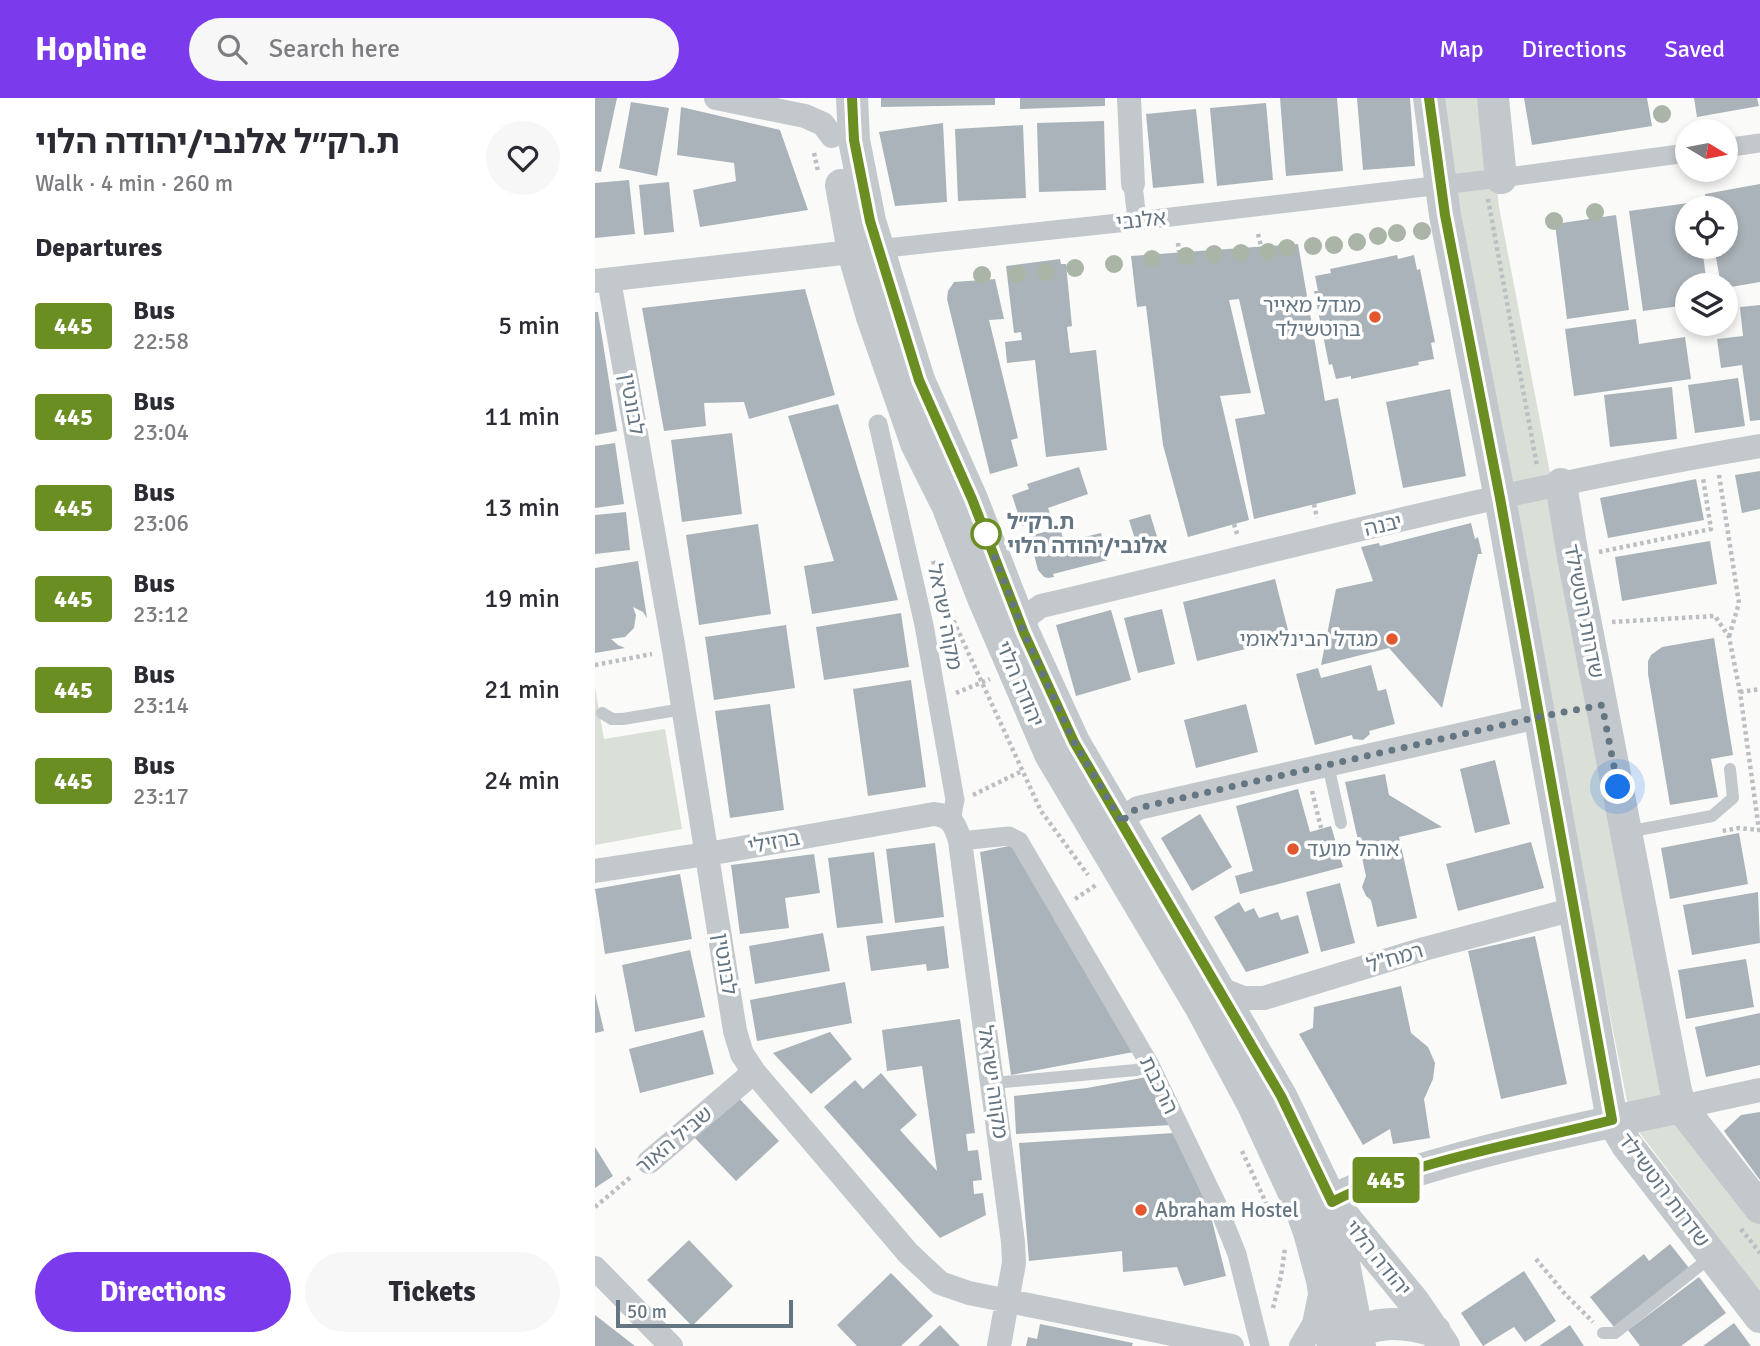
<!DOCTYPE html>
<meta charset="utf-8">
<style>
body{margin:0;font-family:Signika,"Noto Sans Hebrew",sans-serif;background:#f7f7f7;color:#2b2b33;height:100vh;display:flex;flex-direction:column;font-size:26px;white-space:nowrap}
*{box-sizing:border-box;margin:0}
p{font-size:23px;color:#7c7c81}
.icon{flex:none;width:38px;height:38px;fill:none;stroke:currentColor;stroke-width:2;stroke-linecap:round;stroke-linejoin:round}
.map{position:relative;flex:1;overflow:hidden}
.details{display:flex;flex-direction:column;background:#fff;width:595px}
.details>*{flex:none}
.badge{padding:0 14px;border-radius:5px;font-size:24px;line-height:46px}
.needle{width:46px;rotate:100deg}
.fabs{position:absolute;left:1080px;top:21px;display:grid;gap:14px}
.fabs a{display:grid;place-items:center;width:63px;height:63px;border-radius:50%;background:#fff;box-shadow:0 4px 10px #0003;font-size:35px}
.scale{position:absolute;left:21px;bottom:18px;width:177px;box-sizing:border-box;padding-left:7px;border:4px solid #657683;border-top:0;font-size:19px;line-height:24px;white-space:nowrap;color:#657683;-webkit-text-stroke:5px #fff;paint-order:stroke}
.you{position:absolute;width:35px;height:35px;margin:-18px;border:5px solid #fff;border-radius:50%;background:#1a73e8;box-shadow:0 0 0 10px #1a73e833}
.map>.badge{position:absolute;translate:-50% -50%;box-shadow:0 0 0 4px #fff}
h2{padding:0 35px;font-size:26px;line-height:63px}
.round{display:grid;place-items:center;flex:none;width:74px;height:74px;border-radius:37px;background:#f7f7f7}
.overview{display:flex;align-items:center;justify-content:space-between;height:119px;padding:0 35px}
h1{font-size:33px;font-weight:700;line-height:52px}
.button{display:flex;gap:14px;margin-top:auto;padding:14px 35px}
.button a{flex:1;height:80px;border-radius:42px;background:#7c3aed;color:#fff;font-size:28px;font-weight:700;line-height:80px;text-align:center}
.button a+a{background:#f7f7f7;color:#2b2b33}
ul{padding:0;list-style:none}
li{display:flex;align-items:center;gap:21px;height:91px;padding:0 35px}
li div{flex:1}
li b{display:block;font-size:26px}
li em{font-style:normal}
li .badge{min-width:77px;font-weight:700;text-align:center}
header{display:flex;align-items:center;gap:42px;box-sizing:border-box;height:98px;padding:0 35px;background:#7c3aed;color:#fff}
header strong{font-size:33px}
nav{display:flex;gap:38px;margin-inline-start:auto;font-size:24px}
.search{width:490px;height:63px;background:#f7f7f7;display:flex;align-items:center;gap:18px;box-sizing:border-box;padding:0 24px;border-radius:38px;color:#7c7c81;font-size:26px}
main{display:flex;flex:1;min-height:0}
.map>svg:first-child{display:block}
.green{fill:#dadfd7}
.building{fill:#aab3b9}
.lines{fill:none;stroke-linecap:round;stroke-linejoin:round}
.path{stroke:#bbbfc2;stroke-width:4.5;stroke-dasharray:3.5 3.5;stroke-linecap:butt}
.service{stroke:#c3c8cc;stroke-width:12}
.pedestrian{stroke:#c3c8cc;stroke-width:19}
.minor{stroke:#c3c8cc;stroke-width:24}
.tertiary{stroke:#c3c8cc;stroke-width:32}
.tree{fill:#aab4a7}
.line-casing{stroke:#fff;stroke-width:16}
.line{stroke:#6b8e23;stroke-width:10}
.walk{stroke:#657683;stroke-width:7;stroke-dasharray:0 12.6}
.poi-dot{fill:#e4572e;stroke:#fff;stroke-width:2.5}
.stop-dot{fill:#fff;stroke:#6b8e23;stroke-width:3.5}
.labels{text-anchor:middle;stroke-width:7;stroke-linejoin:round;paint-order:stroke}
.street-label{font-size:21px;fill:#657683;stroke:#fff}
.poi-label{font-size:21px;fill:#657683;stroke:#fff;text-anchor:end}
.stop-label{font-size:21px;font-weight:bold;fill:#657683;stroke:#fff;text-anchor:start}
</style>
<header>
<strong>Hopline</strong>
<div class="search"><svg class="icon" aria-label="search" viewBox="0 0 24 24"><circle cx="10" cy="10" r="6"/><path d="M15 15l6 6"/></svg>Search here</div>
<nav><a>Map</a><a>Directions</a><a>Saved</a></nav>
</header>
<main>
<section class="details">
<div class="overview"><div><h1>ת.רק״ל אלנבי/יהודה הלוי</h1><p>Walk · 4 min · 260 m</p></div><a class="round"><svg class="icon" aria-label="heart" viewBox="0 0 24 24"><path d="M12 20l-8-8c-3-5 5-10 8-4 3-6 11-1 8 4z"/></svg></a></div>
<h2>Departures</h2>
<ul>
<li><span class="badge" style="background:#6b8e23;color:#fff">445</span><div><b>Bus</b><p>22:58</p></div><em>5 min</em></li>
<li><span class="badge" style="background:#6b8e23;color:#fff">445</span><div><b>Bus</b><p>23:04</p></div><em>11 min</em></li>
<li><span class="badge" style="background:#6b8e23;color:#fff">445</span><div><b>Bus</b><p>23:06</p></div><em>13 min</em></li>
<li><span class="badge" style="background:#6b8e23;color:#fff">445</span><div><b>Bus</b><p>23:12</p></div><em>19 min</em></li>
<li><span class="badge" style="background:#6b8e23;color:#fff">445</span><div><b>Bus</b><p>23:14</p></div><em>21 min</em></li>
<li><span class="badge" style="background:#6b8e23;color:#fff">445</span><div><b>Bus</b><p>23:17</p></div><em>24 min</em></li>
</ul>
<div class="button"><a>Directions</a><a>Tickets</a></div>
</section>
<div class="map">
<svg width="1165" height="1248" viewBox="0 0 1165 1248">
<rect width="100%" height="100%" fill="#fafaf8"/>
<path class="green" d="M840,0H892L904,109L1075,1001L1080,1018L1165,1127V1194L1038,1026L1033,1008L853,103Z
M0,590L9,641L70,631L87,731L0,747Z"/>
<path class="building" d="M0,0H22L6,74L0,73Z
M286,0H400V7L286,9Z
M425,0H510V8L425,11Z
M685,0H742L748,73L691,78Z
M762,0H815L820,68L768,72Z
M929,0H1052L1057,28L937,47Z
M1099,0H1162L1164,8L1102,19Z
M36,4L74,10L62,78L24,70Z
M671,5L678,82L622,88L615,10Z
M86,9L185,32L213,112L105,129L98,92L141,83L139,65L82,57Z
M601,11L609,85L558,90L551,16Z
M509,23L511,92L444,94L442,25Z
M348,25L352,104L300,108L284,34Z
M428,27L431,100L363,103L360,31Z
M34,82L40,136L0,140V85Z
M74,84L79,134L49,137L44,87Z
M1165,86V184L1130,190V187H1126L1119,149H1130V110H1112L1110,96Z
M1101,104L1102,110H1092V149H1107L1112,187H1092V207L1048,213L1034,113Z
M1021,117L1034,212L972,221L960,126Z
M703,146L730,303L743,300L761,396L659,421L640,321L670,316L644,201L634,202L656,295L625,298L654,422L593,439L568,347L551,208L542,209L536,158Z
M802,157L803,161L819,157L822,172L825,171L840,244L836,245L839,261L823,264L824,267L756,281V278L741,281L737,266L734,267L719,193H723L720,178L736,175L735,171Z
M465,161L466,166H471L477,228L472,229L475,255L501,252L512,352L451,359L440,262L412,265L410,244L427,242L426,234L419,235L411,168Z
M400,181L409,221L394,222L423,340L416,342L423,368L395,376L352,201L353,193L359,184Z
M210,191L240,297L154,321L149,304L109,305L111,328L69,333L47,210Z
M1165,207V322L1155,323L1147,267L1126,270L1122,241L1148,238L1145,209Z
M0,214H3L22,333L0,337Z
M1041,221L1044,246L1090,239L1096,281L979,298L970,231Z
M1143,280L1150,328L1100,335L1093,287Z
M1077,289L1082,341L1015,349L1009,297Z
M855,291L871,378L808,390L791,304Z
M243,306L303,502L217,516L209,468L239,463L193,318Z
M137,335L147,416L87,424L76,342Z
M20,345L29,406L0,410V348Z
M484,369L493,396L453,410L456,418L427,428L417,397L434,391L432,386Z
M1165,373V411L1147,415L1140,377Z
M1101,381L1109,422L1013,440L1005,400Z
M31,414L35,452L0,456V417Z
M555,416L565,448L544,454L534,422Z
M876,425L880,441L883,439L887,456H883L847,610L794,550L726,567L741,491L778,483L766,449L784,445L785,448Z
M163,426L176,516L104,527L91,437Z
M465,430L469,444L506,435L513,462L458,476L459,479L453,480L449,479L443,472L434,438Z
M1115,443L1122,486L1027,503L1020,459Z
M43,463L52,520L48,514L38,509L41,517L39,530L30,539L16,541L23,547L30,550L0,555V470Z
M680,481L695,540L602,563L588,504Z
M567,511L580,566L543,575L529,520Z
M516,512L536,582L481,598L461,527Z
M306,515L314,569L229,582L221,529Z
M191,527L200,590L119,602L110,539Z
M1119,540L1138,657L1116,661L1123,699L1075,707L1053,576V563L1056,557L1067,549Z
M776,567L783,593L791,591L800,626L774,633L775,636L768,642L758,641L757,637L720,647L701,576L723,570L726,580Z
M316,582L331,689L273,698L258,591Z
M175,606L189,712L135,720L120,613Z
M651,606L663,654L601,670L589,622Z
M900,662L915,726L880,735L865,671Z
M790,676L794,697L847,729L804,739L822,820L782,829L776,802L771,798L767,789L771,778L750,684Z
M703,691L715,734L736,728L748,769L645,796L640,778L658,773L641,708Z
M605,716L637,769L597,793L566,740Z
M1144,735L1153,786L1075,801L1066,750Z
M936,744L949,790L863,813L851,766Z
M340,745L349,819L300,825L291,751Z
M414,748L419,749L544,953L416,977L385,754Z
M279,754L288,825L242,830L233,760Z
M219,756L225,795L190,800L194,830L145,836L136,767Z
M85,776L97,841L10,856L0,791Z
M745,785L760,845L726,854L711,794Z
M1163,794L1165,845L1097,857L1088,807Z
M644,804L650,814L659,810L664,820L683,814L686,822L703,817L714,855L651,874L619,819Z
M349,828L354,870L332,873L331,866L276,873L271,838Z
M228,835L235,873L160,886L154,848Z
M940,838L972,986L906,1001L873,853Z
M95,852L110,919L40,934L27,867Z
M1151,861L1159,909L1091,921L1083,872Z
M250,884L257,925L162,943L155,902Z
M806,888L816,935L833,949L840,965L838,981L829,1001L835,1040L798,1046L795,1031L768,1047L704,936L718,930L719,909Z
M0,895L9,933L0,935Z
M1165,915V967L1111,979L1100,929Z
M365,921L380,1035L371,1036L373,1053L383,1052L387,1082L378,1083L379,1096L388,1095L391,1117L345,1140L229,1009L260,982L268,991L286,975L322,1017L305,1032L342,1073L327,968L292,973L287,932Z
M108,932L119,976L45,995L34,951Z
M235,934L257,961L216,996L178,955Z
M552,979L576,1027L421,1036L419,998L492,990Z
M141,997L184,1043L141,1083L98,1038Z
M1165,1014V1082L1129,1033L1146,1017Z
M579,1035L613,1107L631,1178L589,1188L582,1169L528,1174L527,1153L434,1163L424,1045Z
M0,1049L18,1078L0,1090Z
M94,1142L138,1188L97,1228L52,1182Z
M1075,1146L1094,1170L1019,1229L995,1199L1049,1156L1054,1163Z
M929,1173L961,1223L930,1244L919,1229L888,1248L866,1215Z
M296,1175L338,1218L306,1248H262L242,1227Z
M1104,1179L1131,1215L1086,1248H1045L1033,1232Z
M0,1217L31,1241L40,1248H0Z
M1139,1225L1156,1248H1108Z
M445,1226L538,1245L537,1248H431L433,1239L442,1241Z
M345,1227L365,1248H323Z
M975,1227L989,1248H944Z"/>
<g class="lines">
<path class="path" d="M219,55L223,73
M893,101L942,368
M663,136L666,148
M583,145L584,154
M1124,377L1144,505L1134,539
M719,406L722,420
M639,426L643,439
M1004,454L1116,431L1108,380
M338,463L355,515L446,713L493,777
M1017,524L1120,518L1134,539L1145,594L1164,732L1144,730L1127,733
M0,567L57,556
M1145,594L1165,591
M361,595L395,581
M717,693L726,730
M378,697L427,673
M480,801L501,787
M647,1053L671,1105
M0,1109L37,1078
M1146,1131L1165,1155
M941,1161L970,1196L998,1224
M678,1210L686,1178L690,1150"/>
<path class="service" d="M7,615L17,621H28L88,611
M733,667L746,725
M1032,734L1117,718L1138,700L1135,671
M398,985L541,972L555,967
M1008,1235H1020L1117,1158"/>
<path class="pedestrian" d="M1130,50L1165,45
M538,86L542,123
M282,151L542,123L906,80L1092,55
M283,326L329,527L360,702L356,722
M365,743L414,738L424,743L555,967L622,1106L642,1156L665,1248"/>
<path class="minor" d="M121,0L210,18L228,26L237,38
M534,0L538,86
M14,182L79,552L140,933L147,956L159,974L313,1155L345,1185L374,1195L637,1248
M0,183L274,152
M429,535L432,518L446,508C685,452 923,388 1165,348
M528,726L531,718L543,710L943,619
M0,773L124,754L339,716C356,717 361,728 365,743L418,1144L419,1165L404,1248
M623,890L648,900H669L829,851L979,811
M1086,1009L1165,992
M54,1064L159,974
M0,1170L76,1248
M706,1248L719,1226L725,1197"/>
<path class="tertiary" d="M257,0L259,42L275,123L324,282L377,401L429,535L479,644L686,998L737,1104L819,1204L849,1248
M834,0L850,117L905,400L1017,1022L1032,1047L1165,1219
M898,0L906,80
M246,87L258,154L277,219L321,345L352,407L388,500L455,656L605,908L658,1007L703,1104L714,1134L727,1182L738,1248
M966,386L978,459L1081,993L1086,1009L1165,1110
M738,1109L765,1248
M722,1118C742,1092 786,1083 817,1074C905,1047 995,1028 1086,1009
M750,1245C773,1220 810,1224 840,1233"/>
</g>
<g class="tree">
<circle cx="1067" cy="16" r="9"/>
<circle cx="1000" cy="114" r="9"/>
<circle cx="959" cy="123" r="9"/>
<circle cx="827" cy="133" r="9"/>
<circle cx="802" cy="135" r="9"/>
<circle cx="783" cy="138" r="9"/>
<circle cx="762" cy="144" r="9"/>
<circle cx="739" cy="147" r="9"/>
<circle cx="718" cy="148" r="9"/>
<circle cx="692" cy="150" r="9"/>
<circle cx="673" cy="154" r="9"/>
<circle cx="646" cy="155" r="9"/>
<circle cx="619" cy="156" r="9"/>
<circle cx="591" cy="158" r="9"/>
<circle cx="557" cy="161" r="9"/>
<circle cx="519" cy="166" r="9"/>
<circle cx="480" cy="170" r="9"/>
<circle cx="451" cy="174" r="9"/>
<circle cx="422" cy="176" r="9"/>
<circle cx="387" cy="177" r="9"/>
</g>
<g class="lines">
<g class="line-casing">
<path id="line" d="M257,0L259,42L275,123L324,282L377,401L429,535L479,644L686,998L737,1104C819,1062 928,1045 1017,1022L905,400L850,117L834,0"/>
</g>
<use href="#line" class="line"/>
<path class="walk" d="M391,436L429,535L479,644L528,726L531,718L543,710L943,619L1007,607L1023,689"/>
</g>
<g class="poi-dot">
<circle cx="780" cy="219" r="7"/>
<circle cx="797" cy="541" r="7"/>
<circle cx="698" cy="751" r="7"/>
<circle cx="546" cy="1112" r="7"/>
</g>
<circle class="stop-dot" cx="391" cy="436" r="14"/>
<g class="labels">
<g class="street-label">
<text transform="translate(546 122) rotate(-6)" y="7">אלנבי</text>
<text transform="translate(37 306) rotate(80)" y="7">לבונטין</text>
<text transform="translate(788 427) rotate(-13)" y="7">יבנה</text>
<text transform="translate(989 513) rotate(79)" y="7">שדרות רוטשילד</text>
<text transform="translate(350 519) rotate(79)" y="7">מקוה ישראל</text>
<text transform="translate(425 586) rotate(67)" y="7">יהודה הלוי</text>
<text transform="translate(179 744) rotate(-10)" y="7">ברזילי</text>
<text transform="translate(800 860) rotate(-17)" y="7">רמח"ל</text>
<text transform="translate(130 866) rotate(81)" y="7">לבונטין</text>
<text transform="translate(398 984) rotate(82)" y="7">מקווה ישראל</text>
<text transform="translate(564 987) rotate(64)" y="7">הרכבת</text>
<text transform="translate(79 1042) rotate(-40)" y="7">שביל האור</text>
<text transform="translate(1069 1092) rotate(53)" y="7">שדרות רוטשילד</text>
<text transform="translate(783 1160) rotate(51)" y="7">יהודה הלוי</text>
</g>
<g class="poi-label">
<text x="766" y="214">מגדל מאייר<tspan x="766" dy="24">ברוטשילד</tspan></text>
<text x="783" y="548">מגדל הבינלאומי</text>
<text x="712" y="758" text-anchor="start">אוהל מועד</text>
<text x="560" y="1119" text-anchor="start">Abraham Hostel</text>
</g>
<g class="stop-label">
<text x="412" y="431">ת.רק״ל<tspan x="412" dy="24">אלנבי/יהודה הלוי</tspan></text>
</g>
</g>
</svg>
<div class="fabs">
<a><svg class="needle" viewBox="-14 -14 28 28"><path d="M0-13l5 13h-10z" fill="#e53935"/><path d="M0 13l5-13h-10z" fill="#7c7c81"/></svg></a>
<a><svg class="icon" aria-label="locate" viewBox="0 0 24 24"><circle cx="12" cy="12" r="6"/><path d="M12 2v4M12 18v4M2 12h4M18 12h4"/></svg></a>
<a><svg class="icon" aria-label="layers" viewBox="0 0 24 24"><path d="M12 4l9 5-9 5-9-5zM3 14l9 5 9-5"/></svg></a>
</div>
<div class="scale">50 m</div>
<div class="you" style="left:1023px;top:689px"></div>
<b class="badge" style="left:791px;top:1082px;background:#6b8e23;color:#fff">445</b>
</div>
</main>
